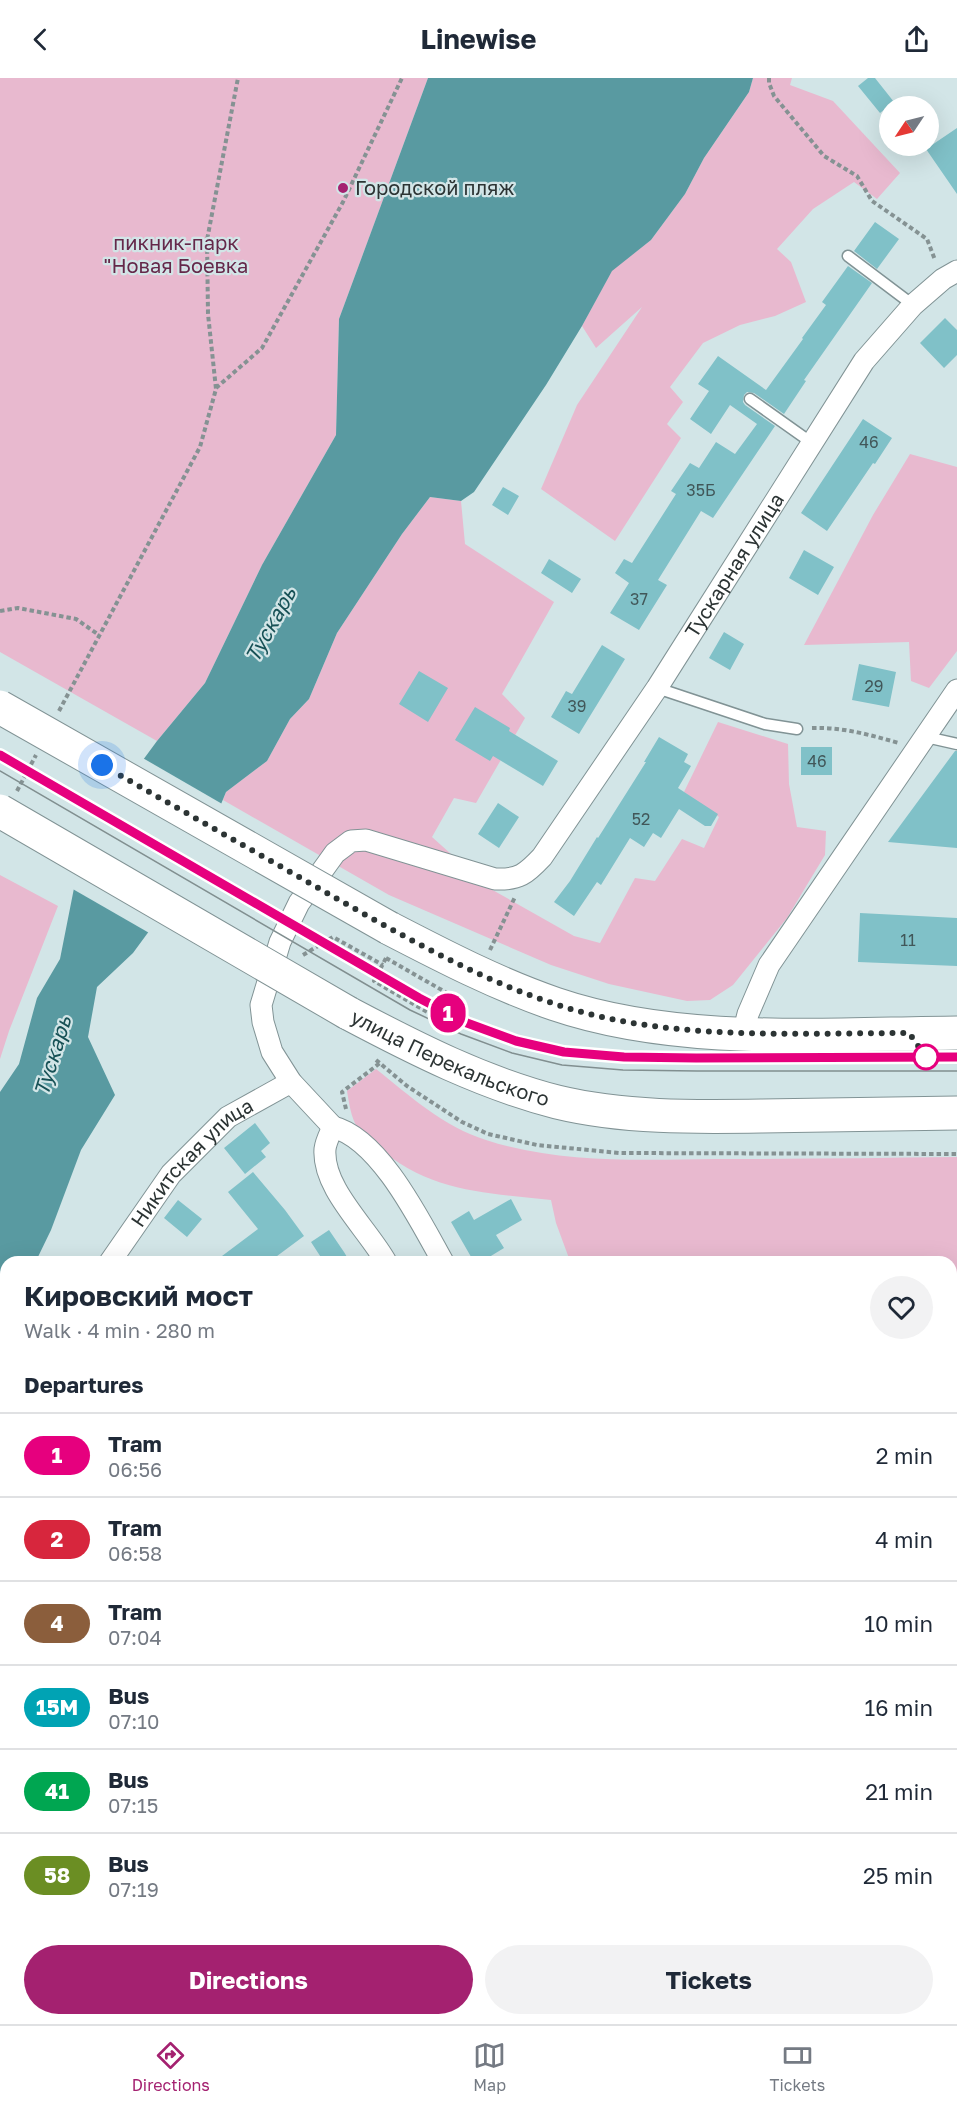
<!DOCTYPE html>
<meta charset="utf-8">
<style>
body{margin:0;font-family:"Golos Text",sans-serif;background:#f2f2f3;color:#1f2937;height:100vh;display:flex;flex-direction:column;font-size:22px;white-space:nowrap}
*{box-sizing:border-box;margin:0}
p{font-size:20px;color:#747a83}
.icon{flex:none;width:33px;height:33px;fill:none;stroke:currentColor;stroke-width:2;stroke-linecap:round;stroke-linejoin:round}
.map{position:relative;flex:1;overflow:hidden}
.side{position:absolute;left:0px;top:1178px;width:957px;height:770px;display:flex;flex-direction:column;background:#fff;border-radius:18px 18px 0 0;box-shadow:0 6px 24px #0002}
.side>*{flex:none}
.badge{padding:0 12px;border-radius:20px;font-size:21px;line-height:39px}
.needle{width:39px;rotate:235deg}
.fabs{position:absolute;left:879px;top:18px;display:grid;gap:12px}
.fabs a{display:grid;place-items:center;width:60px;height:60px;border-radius:50%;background:#fff;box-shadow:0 6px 24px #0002;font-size:30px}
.you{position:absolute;width:30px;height:30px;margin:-15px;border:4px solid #fff;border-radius:50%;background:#1a73e8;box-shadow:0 0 0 9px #1a73e833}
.map>.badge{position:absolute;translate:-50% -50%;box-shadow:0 0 0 3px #fff}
h2{padding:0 24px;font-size:22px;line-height:54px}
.round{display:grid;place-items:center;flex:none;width:63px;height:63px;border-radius:32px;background:#f2f2f3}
.summary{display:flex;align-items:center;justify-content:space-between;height:102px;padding:0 24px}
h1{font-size:28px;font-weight:700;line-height:45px}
.action{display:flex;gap:12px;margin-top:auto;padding:12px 24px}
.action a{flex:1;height:69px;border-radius:36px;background:#a42170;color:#fff;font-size:24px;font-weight:700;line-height:69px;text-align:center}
.action a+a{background:#f2f2f3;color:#1f2937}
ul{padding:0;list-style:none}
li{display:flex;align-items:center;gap:18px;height:84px;padding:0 24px;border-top:2px solid #e0e1e3}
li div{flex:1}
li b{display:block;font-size:22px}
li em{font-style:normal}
li .badge{min-width:66px;font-weight:700;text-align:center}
header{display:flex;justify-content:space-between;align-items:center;height:78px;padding:0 24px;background:#fff;font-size:27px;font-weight:700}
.dock{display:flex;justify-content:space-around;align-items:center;height:84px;border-top:2px solid #e0e1e3;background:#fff;font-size:16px;color:#747a83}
.dock a{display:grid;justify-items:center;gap:3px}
.dock .active{color:#a42170}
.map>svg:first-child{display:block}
.green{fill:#e8b9cf}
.water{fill:#599aa1}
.pier{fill:#d2e5e7}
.building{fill:#80c1c8}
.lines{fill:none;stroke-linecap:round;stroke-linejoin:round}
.service-casing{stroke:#819395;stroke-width:13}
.minor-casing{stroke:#819395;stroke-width:23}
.primary-casing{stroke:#819395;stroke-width:35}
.path{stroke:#859293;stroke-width:4;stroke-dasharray:4.5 3;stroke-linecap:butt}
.service{stroke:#fff;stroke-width:10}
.minor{stroke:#fff;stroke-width:21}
.primary{stroke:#fff;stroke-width:33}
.tram{stroke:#818f90;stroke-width:1.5}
.primary-bridge-casing{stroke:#819395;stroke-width:35;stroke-linecap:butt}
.primary-bridge{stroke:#fff;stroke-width:33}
.line-casing{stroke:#fff;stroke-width:14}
.line{stroke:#e6007e;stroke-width:9}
.walk{stroke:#2c3434;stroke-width:6;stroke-dasharray:0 10.8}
.poi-dot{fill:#a42170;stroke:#d2e5e7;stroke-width:2}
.stop-dot{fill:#fff;stroke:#e6007e;stroke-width:3}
.labels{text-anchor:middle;stroke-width:4.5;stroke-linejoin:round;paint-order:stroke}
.number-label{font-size:16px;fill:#415759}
.poi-label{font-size:20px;fill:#2c3434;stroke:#d2e5e7;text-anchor:start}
.park-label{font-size:20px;fill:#65284a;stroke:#d2e5e7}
.street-label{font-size:20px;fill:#2c3434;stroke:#d2e5e7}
.water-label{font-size:21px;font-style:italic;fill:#175156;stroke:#d2e5e7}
</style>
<header><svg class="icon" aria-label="back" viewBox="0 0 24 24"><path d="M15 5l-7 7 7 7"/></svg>Linewise<svg class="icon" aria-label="share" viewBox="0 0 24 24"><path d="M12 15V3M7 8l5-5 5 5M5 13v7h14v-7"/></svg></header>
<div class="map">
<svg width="957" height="1946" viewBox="0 0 957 1946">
<rect width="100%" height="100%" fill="#d2e5e7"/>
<path class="green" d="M0,0H428L339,241L336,357L262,487L205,605L157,663L0,574Z
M753,0H792L790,7L833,23L900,95L877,121L854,104L813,131L777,171L791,184L806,224L775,238L740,247L703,265L670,309L683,324L667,346L681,360L615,463L541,411L577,327L642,229L596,270L582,248L612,192L651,162L685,116L704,80L749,14Z
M910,376L957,389V573L929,610L911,603L909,564L804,567L873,437Z
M430,419L461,423L465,466L554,524L502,616L525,640L476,725L454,720L432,759L489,810L574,858L600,865L635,800L655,803L682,761L704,770L719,739L684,714L718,644L788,666L789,706L797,749L826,753L825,777L787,840L758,876L733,907L710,922L687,923L609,906L551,887L389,817L223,722L226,714L267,683L290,641L309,621L337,555L402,456Z
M0,797L58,828L9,953L0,981Z
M376,991C410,1018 444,1049 486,1062C559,1086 640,1082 716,1081C796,1081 877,1080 957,1079V1291L951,1287V1184L570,1183L556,1145L551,1122C486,1115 428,1114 377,1068C371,1063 361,1056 357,1049C351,1039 349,1025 347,1013Z
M957,1330V1398L951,1394V1344Z
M6,1564V1918L0,1923V1566Z
M951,1709L957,1718V1946H927L924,1941H951Z
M262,1941H644L646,1946H263Z"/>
<path class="water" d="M428,0H753L749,14L704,80L685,116L651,162L612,193L582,248L546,307L474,414L461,423L430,419L402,456L337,555L309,621L290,641L267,683L226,714L194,792L133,875L97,909L88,959L115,1017L81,1072L51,1152L36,1183L6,1184V1239L0,1249V1014L19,986L37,920L60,881L76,800L112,724L157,663L205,605L262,487L336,357L339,241Z"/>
<path class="pier" d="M141,679L224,727L197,794L151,856L71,810L74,799L110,722Z"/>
<path class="building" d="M868,0H875L894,24L880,35L858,8Z
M957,50V116L926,71Z
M875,144L899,161L877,191L854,173Z
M848,188L872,205L804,302L806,303L784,336L754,315L747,314L744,317L743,324L745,327L775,348L713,440L701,433L658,502L667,507L639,552L610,535L629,505L615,495L624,481L632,485L676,416L671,413L690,385L699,390L716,364L735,376L757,346L730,327L711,356L690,341L709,313L698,306L718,278L766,312L803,261L802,260L826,227L822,224Z
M945,240L957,252V277L944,290L920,265Z
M863,341L892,360L875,386L873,385L827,453L801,435Z
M503,409L519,418L508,437L492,427Z
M804,472L834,489L818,517L789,500Z
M549,481L581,501L572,515L541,495Z
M724,554L744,566L730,592L709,580Z
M602,567L625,581L579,656L551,639L566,613L572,616Z
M859,586L896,594L889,629L852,622Z
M419,593L448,610L428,644L399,626Z
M475,629L510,650L509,653L558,683L543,708L493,678L490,683L455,662Z
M659,659L688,676L684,684L691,688L678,710L718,736L711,748H705L679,731L661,760L653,755L644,769L630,760L601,807L597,804L574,838L554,824L570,803L597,759L598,760L646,684H644Z
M801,669H832V697H801Z
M955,673H957V770L888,764Z
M498,725L519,739L499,770L478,756Z
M860,835L957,840V888L858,884Z
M255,1045L270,1065L261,1073L266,1079L245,1096L224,1070Z
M253,1094L285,1132L304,1158L269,1184H214L258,1151L228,1114Z
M511,1121L522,1142L496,1157L504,1170L481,1184H474L451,1144L469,1133L474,1142Z
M178,1122L202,1141L187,1159L164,1140Z
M329,1152L344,1174L350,1184H324L311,1164Z"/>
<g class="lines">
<g class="service-casing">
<path id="service" d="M848,178L913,227
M750,321L812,365
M657,610L765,646L797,651
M926,659L957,666
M131,1946L139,1941"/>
</g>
<g class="minor-casing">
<g id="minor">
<path d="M743,956L748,936L769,887L957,612"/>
<path id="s1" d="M333,1049L291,1004L272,974L263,944L261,927L280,864L299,825L335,775L351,763L366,762L495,801C519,802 526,796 542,779L657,610L864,283L913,227L943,201L957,193"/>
<path d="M333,1049C380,1061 420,1143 443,1184"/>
<path d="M333,1049C330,1056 326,1063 325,1071C322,1110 367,1150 386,1184"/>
<path id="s2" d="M110,1184L171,1096L228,1039L291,1004"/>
<path d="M0,1318L6,1312"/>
<path d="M951,1541L957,1544"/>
<path d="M795,1941L798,1946"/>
</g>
</g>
<g class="primary-casing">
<g id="primary">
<path d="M389,850C443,878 497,906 555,926C678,968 828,956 957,955"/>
<path id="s3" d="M348,935C416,971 483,1005 557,1024C623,1040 694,1039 761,1038C826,1037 892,1036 957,1035"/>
</g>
</g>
<path class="path" d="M769,0V5L774,18L824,78L857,98L872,123L927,161L935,182
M216,310L262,270L343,124L402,0
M0,533L18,530L76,541L99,557
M59,633L200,369L216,311L208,236L207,162L238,0
M812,650C843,649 870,657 899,665
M17,713L36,677
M490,872L515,819
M303,877L333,859L383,887
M386,880L447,915L434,938L374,903Z
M376,982L407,1008L462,1044L488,1056L537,1067L619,1075L957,1076
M346,1031L342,1014L380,985"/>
<use href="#service" class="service"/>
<use href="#minor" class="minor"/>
<use href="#primary" class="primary"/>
<path class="tram" d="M0,677L419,920L467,945L516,963L564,973L624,979L696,980L957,979
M0,693L410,932L461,956L512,975L562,987L623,992L697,993H957"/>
<g class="primary-bridge-casing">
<path id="primary-bridge" d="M0,629L389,850
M0,733L348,935"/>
</g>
<use href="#primary-bridge" class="primary-bridge"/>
</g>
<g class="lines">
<g class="line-casing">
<path id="line" d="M0,677L419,920L467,945L516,963L564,974L624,979L696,980L957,979"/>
</g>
<use href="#line" class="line"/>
<path class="walk" d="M102,687C177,730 252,772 327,815C410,862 496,912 589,936C694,962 803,955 909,955L926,979"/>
</g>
<circle class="poi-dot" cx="343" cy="110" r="6"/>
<circle class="stop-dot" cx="926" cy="979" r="12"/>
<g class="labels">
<g class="number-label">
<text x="869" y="370">46</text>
<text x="701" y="418">35Б</text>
<text x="639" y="527">37</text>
<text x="874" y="614">29</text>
<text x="577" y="634">39</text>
<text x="817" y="689">46</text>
<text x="641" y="747">52</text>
<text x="908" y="868">11</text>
</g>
<g class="poi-label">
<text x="355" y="117">Городской пляж</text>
</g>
<g class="park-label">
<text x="176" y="172">пикник-парк<tspan x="176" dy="23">"Новая Боевка</tspan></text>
</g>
<g class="street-label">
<text dy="7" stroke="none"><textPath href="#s1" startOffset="890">Тускарная улица</textPath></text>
<text dy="7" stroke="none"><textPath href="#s3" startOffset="112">улица Перекальского</textPath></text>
<text dy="7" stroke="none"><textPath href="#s2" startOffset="130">Никитская улица</textPath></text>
</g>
<g class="water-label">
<text transform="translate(271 547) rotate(-61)" y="7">Тускарь</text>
<text transform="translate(53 978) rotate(-73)" y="7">Тускарь</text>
</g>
</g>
</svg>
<div class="fabs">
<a><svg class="needle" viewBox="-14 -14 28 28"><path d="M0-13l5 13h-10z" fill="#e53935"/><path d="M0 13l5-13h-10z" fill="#747a83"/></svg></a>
</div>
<div class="you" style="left:102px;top:687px"></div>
<b class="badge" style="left:448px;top:935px;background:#e6007e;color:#fff">1</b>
<section class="side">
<div class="summary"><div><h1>Кировский мост</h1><p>Walk · 4 min · 280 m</p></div><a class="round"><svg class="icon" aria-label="heart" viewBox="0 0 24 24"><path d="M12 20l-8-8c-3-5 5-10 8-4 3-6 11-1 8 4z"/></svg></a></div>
<h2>Departures</h2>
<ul>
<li><span class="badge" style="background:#e6007e;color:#fff">1</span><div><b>Tram</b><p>06:56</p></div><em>2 min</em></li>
<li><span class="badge" style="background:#d7263d;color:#fff">2</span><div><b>Tram</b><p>06:58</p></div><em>4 min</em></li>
<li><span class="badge" style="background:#8b5e3c;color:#fff">4</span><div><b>Tram</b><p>07:04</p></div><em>10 min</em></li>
<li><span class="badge" style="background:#00a3b4;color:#fff">15М</span><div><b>Bus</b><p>07:10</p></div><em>16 min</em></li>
<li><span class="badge" style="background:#00a651;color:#fff">41</span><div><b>Bus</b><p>07:15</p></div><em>21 min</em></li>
<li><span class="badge" style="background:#6b8e23;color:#fff">58</span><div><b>Bus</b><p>07:19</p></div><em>25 min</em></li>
</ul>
<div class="action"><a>Directions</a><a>Tickets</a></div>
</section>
</div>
<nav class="dock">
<a class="active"><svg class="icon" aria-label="directions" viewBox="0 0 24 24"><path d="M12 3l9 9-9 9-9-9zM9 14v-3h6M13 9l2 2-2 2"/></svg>Directions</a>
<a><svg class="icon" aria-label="map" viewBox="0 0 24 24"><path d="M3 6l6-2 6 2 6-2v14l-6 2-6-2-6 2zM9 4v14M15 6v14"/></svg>Map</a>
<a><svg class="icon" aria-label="tickets" viewBox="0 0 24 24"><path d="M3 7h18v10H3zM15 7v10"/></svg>Tickets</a>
</nav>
